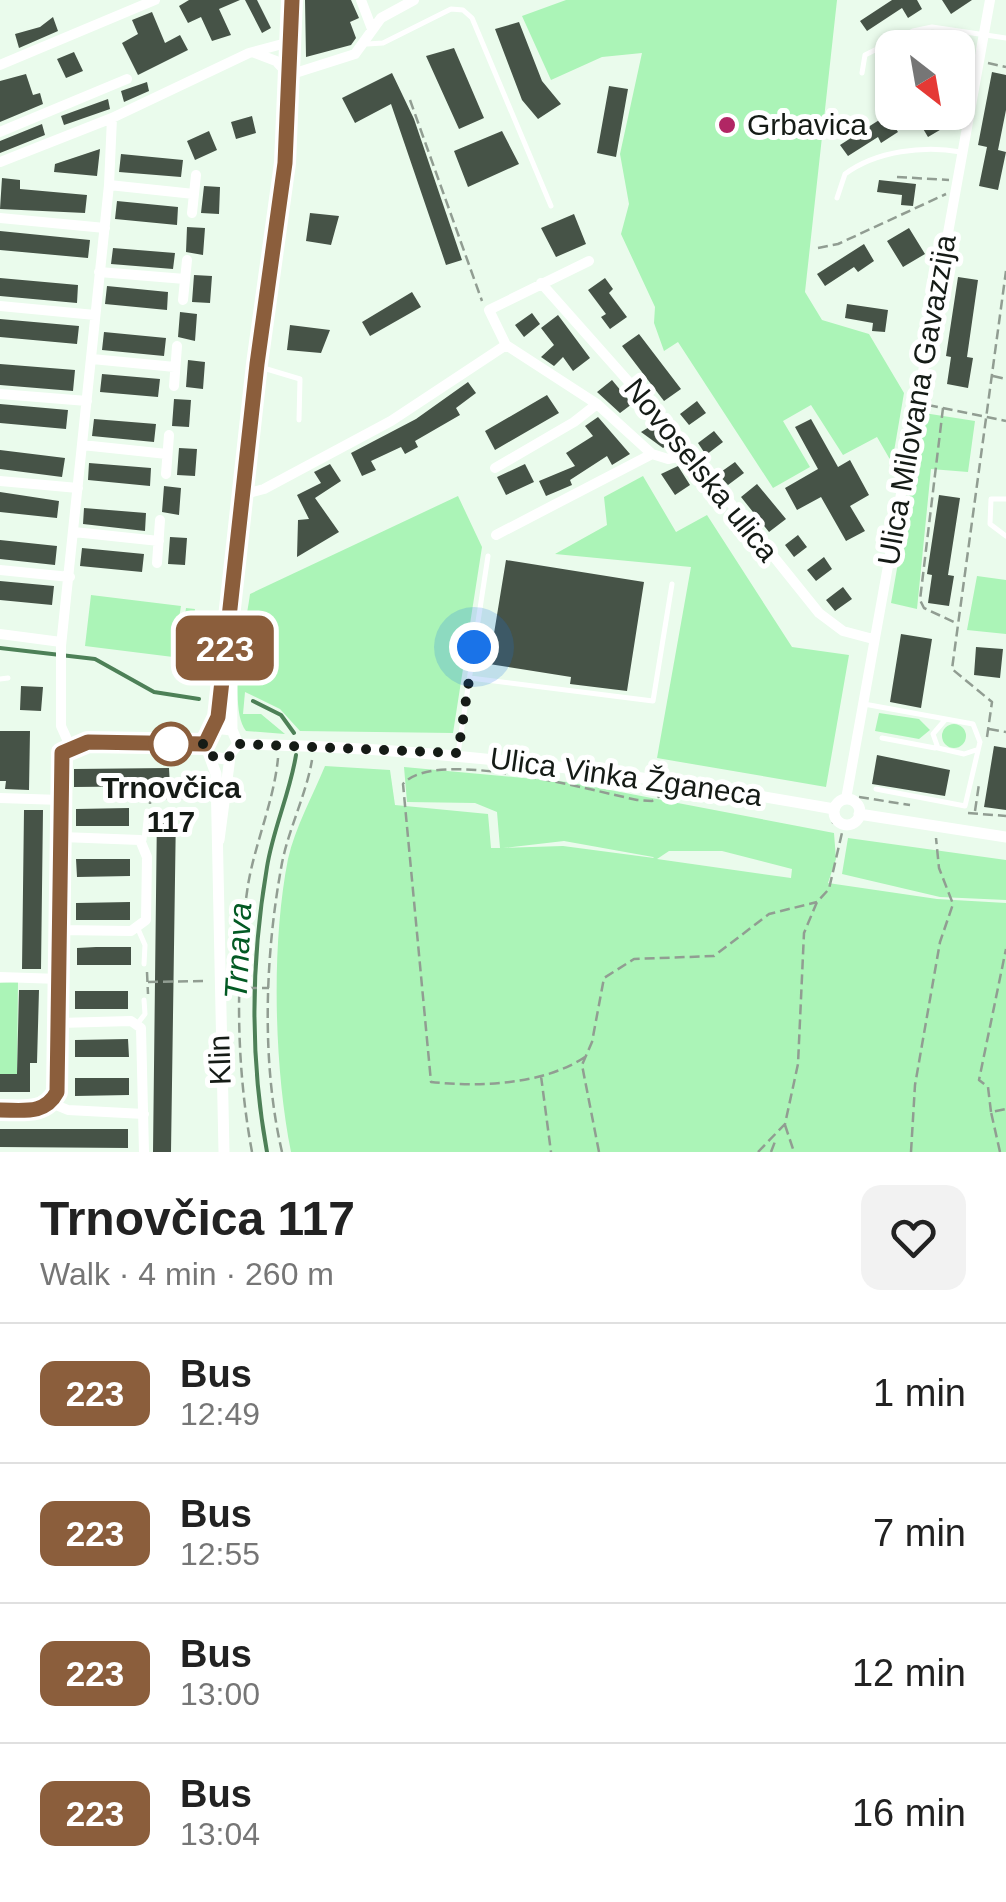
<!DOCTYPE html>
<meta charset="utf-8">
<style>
body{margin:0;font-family:Helvetica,sans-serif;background:#f2f2f2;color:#222;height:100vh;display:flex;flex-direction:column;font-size:38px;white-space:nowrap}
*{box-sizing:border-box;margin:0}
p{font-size:32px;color:#767676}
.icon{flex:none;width:55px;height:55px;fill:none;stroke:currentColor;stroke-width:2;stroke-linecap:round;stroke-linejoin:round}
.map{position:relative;height:1152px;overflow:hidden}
.sheet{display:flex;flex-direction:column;background:#fff;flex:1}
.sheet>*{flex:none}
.badge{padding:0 20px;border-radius:15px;font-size:35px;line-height:65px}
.needle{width:65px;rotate:149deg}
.controls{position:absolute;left:875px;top:30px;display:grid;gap:20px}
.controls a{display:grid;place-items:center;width:100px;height:100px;border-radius:20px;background:#fff;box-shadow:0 2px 8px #0004;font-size:50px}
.you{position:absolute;width:50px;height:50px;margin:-25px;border:8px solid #fff;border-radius:50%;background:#1a73e8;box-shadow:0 0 0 15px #1a73e833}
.map>.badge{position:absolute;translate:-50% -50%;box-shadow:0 0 0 5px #fff}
.round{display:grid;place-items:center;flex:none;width:105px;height:105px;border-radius:20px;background:#f2f2f2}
.overview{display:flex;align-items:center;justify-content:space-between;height:170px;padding:0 40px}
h1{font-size:48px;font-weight:600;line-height:75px}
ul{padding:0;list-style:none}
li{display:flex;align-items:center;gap:30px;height:140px;padding:0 40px;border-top:2px solid #e0e0e0}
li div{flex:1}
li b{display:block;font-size:38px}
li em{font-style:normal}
li .badge{min-width:110px;font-weight:700;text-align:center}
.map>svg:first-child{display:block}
.green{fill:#abf4b7;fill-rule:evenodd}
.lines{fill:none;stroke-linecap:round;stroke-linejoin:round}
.stream{stroke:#4d8057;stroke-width:4}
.building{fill:#465347}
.path{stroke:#919d92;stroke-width:2.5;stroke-dasharray:10 5;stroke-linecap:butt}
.service{stroke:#fff;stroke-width:5}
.minor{stroke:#fff;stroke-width:10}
.tertiary{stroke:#fff;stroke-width:11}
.line-casing{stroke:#fff;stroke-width:22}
.line{stroke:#8b5e3c;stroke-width:15}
.walk{stroke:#151b16;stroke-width:10;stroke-dasharray:0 18}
.poi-dot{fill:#b12664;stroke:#fff;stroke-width:4}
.stop-dot{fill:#fff;stroke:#8b5e3c;stroke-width:5}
.labels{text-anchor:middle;stroke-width:10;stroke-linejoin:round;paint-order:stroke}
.poi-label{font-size:30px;fill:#151b16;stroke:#fff;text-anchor:start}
.street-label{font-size:30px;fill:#151b16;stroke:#fff}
.stop-label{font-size:30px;font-weight:bold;fill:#151b16;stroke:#fff}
.water-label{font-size:32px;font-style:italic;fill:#035a24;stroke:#fff}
</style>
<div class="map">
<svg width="1006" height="1152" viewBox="0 0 1006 1152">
<rect width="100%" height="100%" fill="#eafbec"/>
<path class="green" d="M566,0H837L805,292L822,320L869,334L904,393L892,463L877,437L843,455L811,405L783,421L810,467L773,488L678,342L664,351L654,323L655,307L621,234L629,204L620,154L642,53L602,57L551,80L522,16Z
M924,413L975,421L968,472L931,469L917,609L891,603Z
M643,476L676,532L707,515L792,647L849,655L826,787L657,758L691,567L555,554L607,525L604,497Z
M458,496L482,547L453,733L300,731L280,709L245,692L243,714H261L285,734L246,731C227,707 246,625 250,594Z
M977,576L1006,580V634L967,630Z
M91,595L181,606L173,657L85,646Z
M186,608L195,609L188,657L179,655Z
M879,713L919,719L930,730L919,739L875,731Z
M942 736a12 12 0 1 1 24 0a12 12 0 1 1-24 0Z
M325,766L390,770L395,805L488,814L491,848H500L497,812L475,803L407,802L404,767L568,782L834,833L836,859L828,883L937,899L1006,903V1152H291C274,1067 271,945 288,859C295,828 313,795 325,766ZM564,841L653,857L654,858L563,846L503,848ZM669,851H722L792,869L791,878L657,859Z
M848,838L1006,860V900L940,897L842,874Z
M18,982L17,1074H0V983Z"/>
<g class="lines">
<path class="stream" d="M0,648L95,659L154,692L199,699
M253,701L281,715L294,733
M267,1152C250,1059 251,961 267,867C273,829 290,793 296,755"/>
</g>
<path class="building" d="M189,0H240L219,9L231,35L212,41L201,17L188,23L179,6Z
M245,0H257L271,28L262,33Z
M305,0H351L359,18L350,22L356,38L351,45L306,57Z
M892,0H917L922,9L908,18L902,8L867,31L860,21Z
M942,0H972L951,14Z
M152,12L165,43L180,35L188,50L138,75L122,43L138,34L132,20Z
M53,17L58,31L19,48L15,34L40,27Z
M519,22L542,81L561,104L538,119L522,100L495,29Z
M454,48L484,118L459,129L426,56Z
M74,52L83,71L66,78L57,59Z
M992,72L1006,75V110L998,150L1006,152L998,190L979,186L987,147L978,145Z
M392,73L414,119L462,260L446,265L391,104L355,123L342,98Z
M26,74L33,95L40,93L43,104L0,122V81Z
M147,82L149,91L124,102L121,91Z
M609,86L628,89L616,157L597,153Z
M108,99L110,109L64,125L61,116Z
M913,112H943L950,124L928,137Z
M887,115L898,132L881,143L878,137L848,156L840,145Z
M252,116L256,133L236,139L231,122Z
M42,124L45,135L0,153V141Z
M209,131L217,150L195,160L187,141Z
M502,131L519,164L468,187L454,151Z
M100,149L97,176L54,172L55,164Z
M121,154L183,160L181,177L119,172Z
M2,178L20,180V189L87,195L85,213L0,209Z
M879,180L916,184L913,206L901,205L902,195L877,192Z
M204,186L220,187L219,214L201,213Z
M117,201L178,207L177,225L115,219Z
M310,213L339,216L331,245L306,241Z
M574,214L586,244L556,257L541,228Z
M187,227L205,228L203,255L186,252Z
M909,228L925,254L903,267L887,241Z
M0,231L90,240L88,258L0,250Z
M864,244L874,261L858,272L854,267L825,286L817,274Z
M113,248L175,253L173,269L111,264Z
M194,275L212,276L210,303L192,302Z
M958,277L978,280L967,357L973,358L968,388L947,384L951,357L946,356Z
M0,278L78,285L77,303L0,296Z
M605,278L613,289L609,293L627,317L610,329L601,317L606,314L588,290Z
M107,286L168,292L167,310L105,304Z
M412,292L421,307L370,336L362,322Z
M847,304L888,310L885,332L872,331L873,323L845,318Z
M180,312L197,314L195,341L178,337Z
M532,313L540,324L524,337L515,325Z
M558,315L590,358L573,371L563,357L554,366L541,357L554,345L541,328Z
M0,319L79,326L77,344L0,337Z
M290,325L330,330L321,353L287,350Z
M104,332L166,338L164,356L102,350Z
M639,334L681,389L664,401L622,346Z
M188,360L205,362L203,389L186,387Z
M0,364L75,370L73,391L0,385Z
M102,374L160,379L158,397L100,392Z
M612,380L632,404L620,413L597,392Z
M468,382L476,393L456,408L460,415L415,441L418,447L405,454L401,447L371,461L376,470L362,476L351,453L416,419Z
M547,395L559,413L495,450L485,431Z
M174,399L191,400L189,427L172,426Z
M697,401L706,413L689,425L680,414Z
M0,404L68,410L66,429L0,423Z
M598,417L630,454L612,465L607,456L570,480L572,485L546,496L539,481L575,466L566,453L593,436L585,426Z
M94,419L156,424L154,442L92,436Z
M811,419L838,467L850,460L869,495L850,506L865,531L846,541L821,497L797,510L785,488L818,469L795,427Z
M654,424L669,444L663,448L641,432Z
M714,431L723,442L706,455L698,443Z
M179,448L197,449L195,476L177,475Z
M0,450L65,458L62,477L0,469Z
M735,462L744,473L728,485L718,474Z
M89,463L151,468L150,486L88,480Z
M330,464L341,481L315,498L339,532L297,557L298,520L309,519L297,495L321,483L314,472Z
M525,464L534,482L506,495L497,477Z
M678,466L690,485L675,495L661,474Z
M757,484L786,519L769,532L741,497Z
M164,486L181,488L179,515L162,512Z
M0,492L59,501L57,518L0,512Z
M939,495L960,498L948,575L954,576L949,606L928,603L932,575L927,574Z
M84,508L146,513L145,531L83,524Z
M798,535L807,547L794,557L785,545Z
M170,537L187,538L185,565L168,564Z
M0,540L57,546L55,565L0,559Z
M82,548L144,554L142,572L80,566Z
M824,557L832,569L816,581L807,570Z
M506,560L644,582L627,691L570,684L571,677L489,664Z
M0,581L54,586L52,605L0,600Z
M843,587L852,599L835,611L826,600Z
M901,634L932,639L921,708L890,702Z
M976,647L1003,649L1000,678L974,675Z
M21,686L43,687L41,711L20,710Z
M0,731H30L29,790L5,789L6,781H0Z
M994,746L1006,748V810L984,807Z
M877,755L950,770L945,796L872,784Z
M169,768L170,786L74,787V769Z
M129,808V826H76V809Z
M24,810H43L41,969H22Z
M157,811H176L171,1152H153Z
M76,859H130V876L77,877Z
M130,902V920H76V903Z
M96,947H131V965H77V948Z
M19,990H39L37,1063H30V1092H0V1074H17Z
M75,991H128V1009H75Z
M128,1039L129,1057H75V1040Z
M75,1078H129V1095L75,1096Z
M0,1129H128V1148L0,1147Z"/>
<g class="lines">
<path class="path" d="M958,54L971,57
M988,63L1006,67
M958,94L960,92
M410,100L482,301
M886,110L892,106
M897,177L949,180
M818,248L838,244L946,194
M993,376L1006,379
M928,405L1006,421
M943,408L920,600L924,608L956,623
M989,729L1006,732
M987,737L992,702L952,669L1006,271
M859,797L910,805
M150,804V798H188L199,791
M975,811L979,784
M968,813L1006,816
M832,822L844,828L857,826
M147,972L148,994
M148,982L208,981
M232,988H269
M585,1057C543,1085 480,1087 431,1082L403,784C435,747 590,790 637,800L652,801L663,794
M541,1076L551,1152
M991,1112L988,1087L979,1080L1006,949
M785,1125L794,1152
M252,1152C236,1066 235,972 248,885C255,843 274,801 278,758
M282,1152C261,1062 265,954 282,863C289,828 306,795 312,760
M599,1152L582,1065L592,1042L604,978L634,959L714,956L769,914L817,902
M758,1152L785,1124L798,1064L804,933L817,902L829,889L844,824
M771,1152L776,1139
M911,1152L915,1085L940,942L953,904L939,868L936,838
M1000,1152L991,1112L1006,1109"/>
<path class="service" d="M367,44L383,43L451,9L463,10L472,18L551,206
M862,73L865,55L913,31L932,27L1006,38
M837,198L845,174C876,151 924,145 961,152
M260,367L300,379L299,420
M1006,499H991L990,524L1006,536
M470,678L653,701L672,584
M0,679L8,678
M864,704L973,724L980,742L965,806L876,789
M945,720L933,734L938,748L964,754L976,750
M882,738L935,748
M458,753L488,556
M144,840L147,811
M138,929L145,945L144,964
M138,1023L145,1014L144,1000"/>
<path class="minor" d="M361,0L372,29
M255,53L276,61L289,75L355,54L381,18L414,0
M0,65L155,0
M0,132L127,79
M0,162L112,118L249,53L290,42
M109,185L194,194
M192,213L196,175
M0,218L105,228
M99,272L185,279
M541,283L675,434L819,613L843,631L873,639
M183,300L187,260
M0,306L95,315
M92,359L175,367
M174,386L177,346
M0,394L87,401
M82,445L167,454
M652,454L668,459L692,454
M495,468L574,422L597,404L506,345L489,310L589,261
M166,474L169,435
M0,481L78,488
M241,495L264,489L391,421L506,345
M74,532L159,541
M496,535L652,454L597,404
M157,563L160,520
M0,570L70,577
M0,634L61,642
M70,746L61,726V646L109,185L112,118
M0,798L61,800
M846,799L990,0
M60,930L131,931L146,920L147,857L140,840L62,837
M0,977L60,979
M59,1023L131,1021L141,1028L144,1152
M51,1103L58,1085L62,753L88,742L205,744
M51,1103L68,1110L144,1114
M0,1110H32L51,1103"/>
<path class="tertiary" d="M231,645L232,730
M210,731L220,709L257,364L285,163L292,0
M238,744C440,748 635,773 834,809
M212,757L226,759L238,744L232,730L214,728L205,744L216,774L224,1152
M834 812a13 13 0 1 1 26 0a13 13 0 1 1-26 0Z
M859,814L1006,837
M219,840L230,757"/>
</g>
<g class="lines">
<g class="line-casing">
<path id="line" d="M0,1110C23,1110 45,1115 57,1092L62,753L88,742L205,744L218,717L257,364L285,163L292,0"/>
</g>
<use href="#line" class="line"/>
<path class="walk" d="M171,744H160H205L208,754L221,760L234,754L238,744L458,753L474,647"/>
</g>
<circle class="poi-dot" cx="727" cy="125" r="10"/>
<circle class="stop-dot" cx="171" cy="744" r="20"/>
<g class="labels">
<g class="poi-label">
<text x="747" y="135">Grbavica</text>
</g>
<g class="street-label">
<text transform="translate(917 400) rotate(-80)" y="10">Ulica Milovana Gavazzija</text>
<text transform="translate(701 470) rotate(51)" y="10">Novoselska ulica</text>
<text transform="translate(626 777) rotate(8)" y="10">Ulica Vinka Žganeca</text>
<text transform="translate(220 1060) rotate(-92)" y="10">Klin</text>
</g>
<g class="stop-label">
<text x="171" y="798">Trnovčica<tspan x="171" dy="34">117</tspan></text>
</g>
<g class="water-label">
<text transform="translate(238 951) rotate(-87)" y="11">Trnava</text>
</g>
</g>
</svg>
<div class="controls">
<a><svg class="needle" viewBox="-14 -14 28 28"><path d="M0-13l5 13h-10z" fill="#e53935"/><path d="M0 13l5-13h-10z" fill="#767676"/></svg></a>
</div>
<div class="you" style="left:474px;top:647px"></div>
<b class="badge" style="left:225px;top:648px;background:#8b5e3c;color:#fff">223</b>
</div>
<section class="sheet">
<div class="overview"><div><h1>Trnovčica 117</h1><p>Walk · 4 min · 260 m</p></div><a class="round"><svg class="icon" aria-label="heart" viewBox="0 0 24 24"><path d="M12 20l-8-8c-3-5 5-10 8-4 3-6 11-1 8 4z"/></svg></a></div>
<ul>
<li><span class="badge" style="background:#8b5e3c;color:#fff">223</span><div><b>Bus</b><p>12:49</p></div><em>1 min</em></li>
<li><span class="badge" style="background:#8b5e3c;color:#fff">223</span><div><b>Bus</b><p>12:55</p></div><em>7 min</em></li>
<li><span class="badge" style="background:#8b5e3c;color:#fff">223</span><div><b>Bus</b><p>13:00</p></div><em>12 min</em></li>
<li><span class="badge" style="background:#8b5e3c;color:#fff">223</span><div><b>Bus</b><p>13:04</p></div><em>16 min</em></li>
</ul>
</section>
